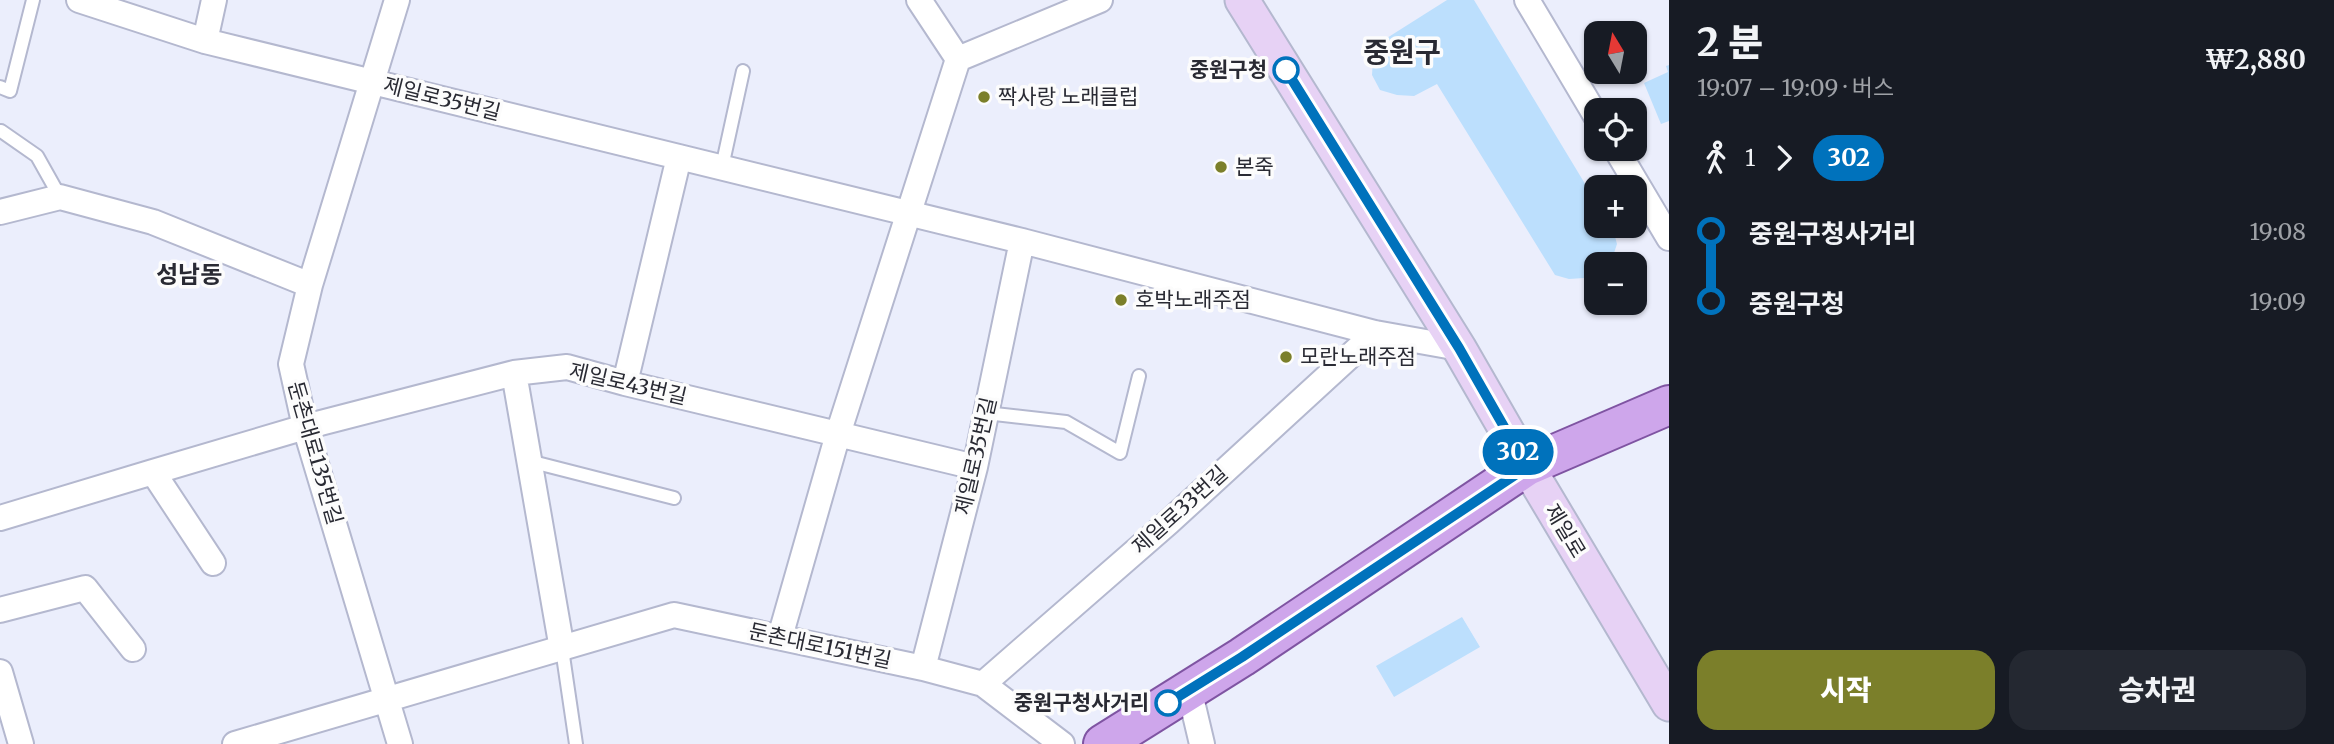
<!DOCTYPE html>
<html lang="ko">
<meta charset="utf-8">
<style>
body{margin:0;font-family:Merriweather,"Noto Sans KR",serif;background:#242831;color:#f1f3f6;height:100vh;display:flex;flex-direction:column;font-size:26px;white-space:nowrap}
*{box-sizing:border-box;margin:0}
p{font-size:23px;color:#9ea1a6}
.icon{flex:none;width:38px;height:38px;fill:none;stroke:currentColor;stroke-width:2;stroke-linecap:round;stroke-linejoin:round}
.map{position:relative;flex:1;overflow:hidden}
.drawer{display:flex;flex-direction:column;background:#171b24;width:665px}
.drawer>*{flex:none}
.badge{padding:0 14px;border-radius:23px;font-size:24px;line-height:46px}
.needle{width:46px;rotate:350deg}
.buttons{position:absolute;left:1584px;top:21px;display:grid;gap:14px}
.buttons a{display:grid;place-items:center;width:63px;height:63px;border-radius:14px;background:#171b24;box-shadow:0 2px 5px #0004;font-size:35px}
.map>.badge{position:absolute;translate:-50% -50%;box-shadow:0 0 0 4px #fff}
.legs{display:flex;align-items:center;gap:10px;height:77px;padding:0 28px;font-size:23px}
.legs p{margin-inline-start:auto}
.head{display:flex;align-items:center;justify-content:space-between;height:119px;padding:0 28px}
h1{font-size:38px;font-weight:800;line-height:52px}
.cta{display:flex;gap:14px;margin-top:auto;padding:14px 28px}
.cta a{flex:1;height:80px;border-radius:21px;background:#7b7f2a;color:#fff;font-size:28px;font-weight:800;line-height:80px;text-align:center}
.cta a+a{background:#242831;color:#f1f3f6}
ul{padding:0 28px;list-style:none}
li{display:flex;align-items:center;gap:24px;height:70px;font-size:26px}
li i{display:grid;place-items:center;width:10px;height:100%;margin:0 9px;background:currentColor}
li i::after{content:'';width:18px;height:18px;margin:-9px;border:5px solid;border-radius:50%;background:#171b24}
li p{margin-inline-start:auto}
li:first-child i{background:linear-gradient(#0000 50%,currentColor 0)}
li:last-child i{background:linear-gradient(currentColor 50%,#0000 0)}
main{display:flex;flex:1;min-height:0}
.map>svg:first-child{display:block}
.building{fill:#bcdffd}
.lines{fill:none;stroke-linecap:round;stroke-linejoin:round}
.service-casing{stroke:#b4b8cf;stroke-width:16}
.minor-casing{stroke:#b4b8cf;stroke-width:28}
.secondary-casing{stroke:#b4b8cf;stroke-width:37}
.primary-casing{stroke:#7f54a2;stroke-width:42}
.service{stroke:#fff;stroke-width:12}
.minor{stroke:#fff;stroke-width:24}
.secondary{stroke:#e7d2f5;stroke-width:33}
.primary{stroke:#cea6eb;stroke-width:38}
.line-1-casing{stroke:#fff;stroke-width:16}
.line-1{stroke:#0072bc;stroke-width:10}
.stop-1-dot{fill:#fff;stroke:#0072bc;stroke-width:3.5}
.poi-dot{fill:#7b7f2a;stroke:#fcfcfc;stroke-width:2.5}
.labels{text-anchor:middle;stroke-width:7;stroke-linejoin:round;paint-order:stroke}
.stop-label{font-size:21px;font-weight:bold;fill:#292a33;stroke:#fcfcfc;text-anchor:end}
.poi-label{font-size:21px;fill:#292a33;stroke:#fcfcfc;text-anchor:start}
.street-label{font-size:21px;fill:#292a33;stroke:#fcfcfc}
.quarter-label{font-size:24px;font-weight:bold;fill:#292a33;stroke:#fcfcfc}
.district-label{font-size:28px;font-weight:bold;fill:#292a33;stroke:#fcfcfc}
</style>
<main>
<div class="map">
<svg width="1669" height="744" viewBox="0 0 1669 744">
<rect width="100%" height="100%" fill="#ebeefc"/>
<path class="building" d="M1447,0H1474L1596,202V226H1610L1614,233L1617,244L1612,259L1605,264H1596V270L1584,278L1569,279L1555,275L1437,84L1414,96L1397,95L1380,90L1372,75L1373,59L1379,43Z
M1669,65V121L1661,124L1644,83L1668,72L1666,66Z
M1462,617L1480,647L1394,697L1376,666Z"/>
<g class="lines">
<g class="service-casing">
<path id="service" d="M0,87L10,91L33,0
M1,131L37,156L60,197
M722,167L743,71
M986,413L1066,422L1120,453L1139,376
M529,461L674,498
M562,649L576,744"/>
</g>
<g class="minor-casing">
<path id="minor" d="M79,0L205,41L1022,241L1375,333L1459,348
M397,0L310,285L291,364L305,427L400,744
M919,0L958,59
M1527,0L1596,116
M205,41L214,0
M1616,149L1669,238
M0,212L60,197L153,222L310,285
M514,373L562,649
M625,383L679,157
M153,472L305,427L514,373L567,367L625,383L975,467
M0,518L153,472L213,563
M0,610L85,588L133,649
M780,637L838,434L958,59L1100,0
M923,668L975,467L1022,241
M0,672L21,744
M983,684L1169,522L1375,333
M1189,689L1202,744
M235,744L674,615L923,668L983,684L1062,744"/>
</g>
<g class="secondary-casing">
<path id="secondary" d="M1242,0L1459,348L1527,466L1669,704"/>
</g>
<g class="primary-casing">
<path id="primary" d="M1103,744L1242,657L1527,466L1669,405"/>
</g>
<use href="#service" class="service"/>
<use href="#minor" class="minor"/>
<use href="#secondary" class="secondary"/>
<use href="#primary" class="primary"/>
</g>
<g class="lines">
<g class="line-1-casing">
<path id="line-1" d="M1168,703L1242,657L1527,467L1459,348L1286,70"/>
</g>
<use href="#line-1" class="line-1"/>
</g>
<g class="stop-1-dot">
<circle cx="1286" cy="70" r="12"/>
<circle cx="1168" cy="703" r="12"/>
</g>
<g class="poi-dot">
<circle cx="984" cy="97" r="7"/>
<circle cx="1221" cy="167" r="7"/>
<circle cx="1121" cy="300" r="7"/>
<circle cx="1286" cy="357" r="7"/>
</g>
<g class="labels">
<g class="stop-label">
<text x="1267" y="77">중원구청</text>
<text x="1149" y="710">중원구청사거리</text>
</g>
<g class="poi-label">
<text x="998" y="104">짝사랑 노래클럽</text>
<text x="1235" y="174">본죽</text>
<text x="1135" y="307">호박노래주점</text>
<text x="1300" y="364">모란노래주점</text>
</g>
<g class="street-label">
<text transform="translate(442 99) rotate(14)" y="7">제일로35번길</text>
<text transform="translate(628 384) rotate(13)" y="7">제일로43번길</text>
<text transform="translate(315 453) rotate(74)" y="7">둔촌대로135번길</text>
<text transform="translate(976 456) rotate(-77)" y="7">제일로35번길</text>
<text transform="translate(1180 510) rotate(-42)" y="7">제일로33번길</text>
<text transform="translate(1565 531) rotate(59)" y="7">제일로</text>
<text transform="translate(820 646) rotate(12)" y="7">둔촌대로151번길</text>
</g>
<g class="quarter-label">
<text x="189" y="283">성남동</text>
</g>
<g class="district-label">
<text x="1402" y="62">중원구</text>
</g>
</g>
</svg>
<div class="buttons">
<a><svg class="needle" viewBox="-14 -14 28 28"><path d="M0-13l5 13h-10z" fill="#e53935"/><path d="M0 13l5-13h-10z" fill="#9ea1a6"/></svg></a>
<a><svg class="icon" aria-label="locate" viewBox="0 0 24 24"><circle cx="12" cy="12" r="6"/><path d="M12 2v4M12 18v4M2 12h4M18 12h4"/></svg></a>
<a>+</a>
<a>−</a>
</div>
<b class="badge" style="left:1518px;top:452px;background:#0072bc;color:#fff">302</b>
</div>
<section class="drawer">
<div class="head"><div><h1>2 분</h1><p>19:07 – 19:09 · 버스</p></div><b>₩2,880</b></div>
<div class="legs"><svg class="icon" aria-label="walk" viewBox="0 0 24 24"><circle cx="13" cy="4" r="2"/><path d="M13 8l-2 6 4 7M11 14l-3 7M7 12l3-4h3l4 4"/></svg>1<svg class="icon" aria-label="forward" viewBox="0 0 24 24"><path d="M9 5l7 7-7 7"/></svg><b class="badge" style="background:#0072bc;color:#fff">302</b></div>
<ul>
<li><i style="color:#0072bc"></i><b>중원구청사거리</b><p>19:08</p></li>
<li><i style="color:#0072bc"></i><b>중원구청</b><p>19:09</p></li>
</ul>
<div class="cta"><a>시작</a><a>승차권</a></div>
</section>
</main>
